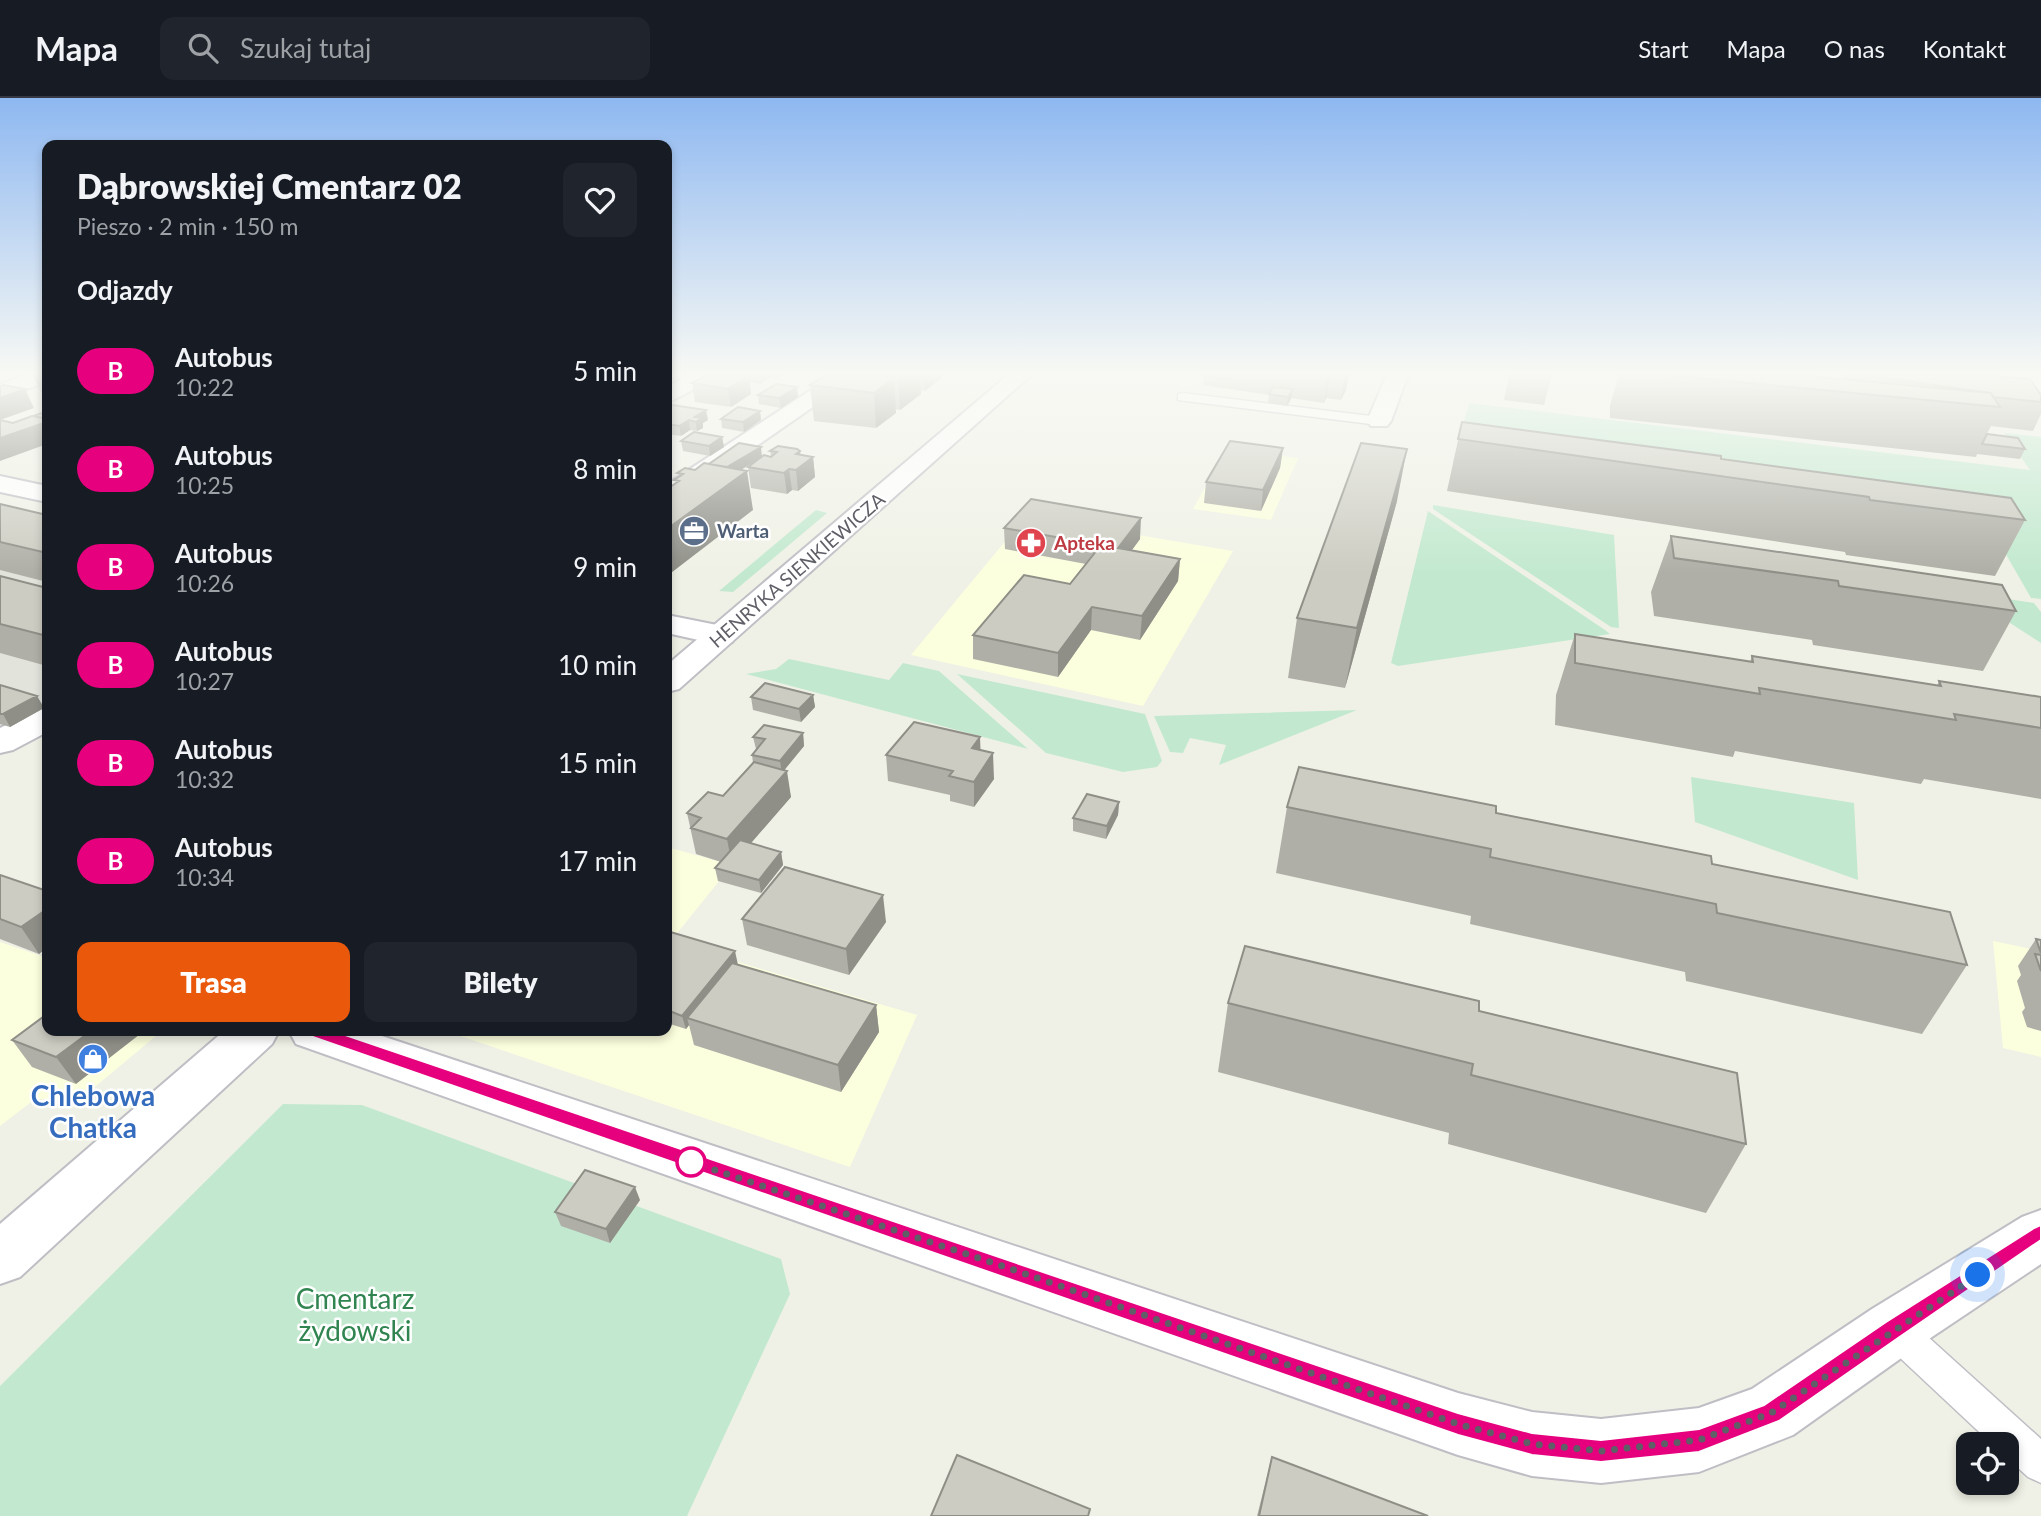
<!DOCTYPE html>
<html lang="pl">
<meta charset="utf-8">
<style>
body{margin:0;font-family:Lato,sans-serif;background:#20242c;color:#f1f3f6;height:100vh;display:flex;flex-direction:column;font-size:26px;white-space:nowrap}
*{box-sizing:border-box;margin:0}
p{font-size:23px;color:#9ea1a6}
.icon{flex:none;width:38px;height:38px;fill:none;stroke:currentColor;stroke-width:2;stroke-linecap:round;stroke-linejoin:round}
.map{position:relative;flex:1;overflow:hidden}
.side{position:absolute;left:42px;top:42px;width:630px;height:896px;display:flex;flex-direction:column;background:#171b24;border-radius:14px;box-shadow:0 4px 10px #0003}
.side>*{flex:none}
.badge{padding:0 14px;border-radius:23px;font-size:24px;line-height:46px}
.controls{position:absolute;left:1956px;top:1334px;display:grid;gap:14px}
.controls a{display:grid;place-items:center;width:63px;height:63px;border-radius:14px;background:#171b24;box-shadow:0 4px 10px #0003;font-size:35px}
.you{position:absolute;width:35px;height:35px;margin:-18px;border:5px solid #fff;border-radius:50%;background:#1a73e8;box-shadow:0 0 0 10px #1a73e833}
.map>.badge{position:absolute;translate:-50% -50%;box-shadow:0 0 0 4px #fff}
h2{padding:0 35px;font-size:26px;line-height:63px}
.round{display:grid;place-items:center;flex:none;width:74px;height:74px;border-radius:14px;background:#20242c}
.head{display:flex;align-items:center;justify-content:space-between;height:119px;padding:0 35px}
h1{font-size:33px;font-weight:800;line-height:52px}
.button{display:flex;gap:14px;margin-top:auto;padding:14px 35px}
.button a{flex:1;height:80px;border-radius:14px;background:#ea580c;color:#fff;font-size:28px;font-weight:800;line-height:80px;text-align:center}
.button a+a{background:#20242c;color:#f1f3f6}
ul{padding:0;list-style:none}
li{display:flex;align-items:center;gap:21px;height:98px;padding:0 35px}
li div{flex:1}
li b{display:block;font-size:26px}
li em{font-style:normal}
li .badge{min-width:77px;font-weight:700;text-align:center}
header{display:flex;align-items:center;gap:42px;box-sizing:border-box;height:98px;padding:0 35px;background:#171b24;border-bottom:2px solid #363941}
header strong{font-size:33px}
nav{display:flex;gap:38px;margin-inline-start:auto;font-size:24px}
.search{width:490px;height:63px;background:#20242c;display:flex;align-items:center;gap:18px;box-sizing:border-box;padding:0 24px;border-radius:14px;color:#9ea1a6;font-size:26px}
.map>svg:first-child{display:block}
.commercial{fill:#fcffdd}
.industrial{fill:#e2e3db}
.green{fill:#c2e9cf}
.lines{fill:none;stroke-linecap:round;stroke-linejoin:round}
.service-casing{stroke:#bebec5;stroke-width:3}
.minor-casing{stroke:#bebec5;stroke-width:4}
.tertiary-casing{stroke:#bebec5;stroke-width:4}
.service{fill:#fff;fill-rule:evenodd}
.minor{fill:#fff;fill-rule:evenodd}
.tertiary{fill:#fff;fill-rule:evenodd}
.wall{fill:#afafa7}
.shaded-wall{fill:#8f8f88}
.building{fill:#ccccc2;stroke:#8f8f88;stroke-width:2}
.line{fill:#e6007e;stroke:#fff;stroke-width:2}
.walk{stroke:#5e5f67;stroke-width:7;stroke-dasharray:0 12.6}
.stop-dot{fill:#fff;stroke:#e6007e;stroke-width:3.5}
.labels{text-anchor:middle;stroke-width:5;stroke-linejoin:round;paint-order:stroke}
.far-service-label{font-size:19px;font-weight:bold;fill:#4e5e75;stroke:#fff;text-anchor:start}
.far-health-label{font-size:19px;font-weight:bold;fill:#be3a42;stroke:#fff;text-anchor:start}
.far-street-label{font-size:19px;fill:#5e5f67;stroke:#fff}
.near-shop-label{font-size:28px;font-weight:bold;fill:#366cbe;stroke:#fff}
.near-park-label{font-size:28px;fill:#308450;stroke:#fff}
</style>
<header>
<strong>Mapa</strong>
<div class="search"><svg class="icon" aria-label="search" viewBox="0 0 24 24"><circle cx="10" cy="10" r="6"/><path d="M15 15l6 6"/></svg>Szukaj tutaj</div>
<nav><a>Start</a><a>Mapa</a><a>O nas</a><a>Kontakt</a></nav>
</header>
<div class="map">
<svg width="2041" height="1418" viewBox="0 0 2041 1418">
<rect width="100%" height="100%" fill="#f0f1e6"/>
<path class="commercial" d="M1226,351L1298,360L1271,422L1193,411Z
M1026,418L1233,453L1143,608L911,557Z
M667,749L732,767L670,844L917,917L850,1069L445,933H667Z
M1993,843L2041,853V959L2003,950Z
M0,844L47,860V933H162L79,1002L35,1001L0,1028Z"/>
<path class="industrial" d="M0,408L47,418V608L0,635Z"/>
<path class="green" d="M1469,305L2030,372L2004,335L2041,339V501L2031,500L2000,446L1941,428L1453,364Z
M1433,407L1614,437L1619,530L1611,529L1433,411Z
M816,412L827,415L733,494L719,493Z
M1428,413L1605,532L1610,536L1398,568L1391,565Z
M1962,494L2034,505L2041,514V545Z
M789,561L889,582L903,565L939,573L1028,651L746,576L776,571Z
M957,576L1145,616L1162,663L1157,669L1123,674L1046,655Z
M1357,612L1219,667L1226,647L1190,640L1183,655L1170,654L1154,618Z
M1691,679L1854,705L1858,782L1695,724Z
M283,1006L362,1007L781,1161L790,1196L687,1418H0V1288Z"/>
<g class="lines">
<g class="service-casing">
<path id="service" d="M1183,295L1379,319L1386,323L1379,327L1178,302V296Z
M1894,1215L1906,1219L2041,1341V1385L2028,1379L2007,1360V1346H1992L1882,1243L1877,1231L1882,1219Z"/>
</g>
<g class="minor-casing">
<path id="minor" d="M27,277H47V284L0,300V286Z
M689,277H715L712,282L667,305V289Z
M834,277H859L676,404L667,406V386Z
M1387,277H1408L1391,323L1387,328H1371L1367,323Z
M0,378L47,388V404L0,394Z
M667,517L732,530L737,537L732,544L721,547L667,535Z
M47,609V634L13,652L0,655V630L35,613Z
M289,933H367L1458,1295L1532,1314L1601,1321L1699,1310L1752,1291L1872,1211L2022,1119L2041,1112V1166L1914,1251L1793,1337L1699,1374L1601,1385L1532,1378L1458,1357L296,946Z"/>
</g>
<g class="tertiary-casing">
<path id="tertiary" d="M1008,277H1031L679,591L667,594V567Z
M224,933H279L272,946L20,1179L0,1186V1126Z"/>
</g>
<use href="#service" class="service"/>
<use href="#minor" class="minor"/>
<use href="#tertiary" class="tertiary"/>
</g>
<path class="wall" d="M33,277H47V295L41,294Z
M707,277H782V278L776,281L769,280L760,286L750,284L751,296L731,309L695,304L692,285Z
M826,277H945L925,293L921,292V296L900,312L895,311L896,315L876,330L814,323L810,287Z
M1205,277H1349L1346,292L1341,302L1326,300L1324,305L1291,300L1287,308L1268,305L1269,297L1203,287Z
M1509,277H1552L1544,307L1504,302Z
M1619,277H1798L1843,281L1845,277H1982L2041,297V316L2033,333L1991,328L1987,336L2025,351L2020,361L1977,356L1976,359L1610,320V307Z
M758,297L798,299L781,310L759,306Z
M667,310L708,322L703,325V330L697,333L690,332L681,338L667,336Z
M760,313L761,322L744,334L722,330L721,321Z
M1462,324L1721,361L2025,422L1995,478L1846,457L1845,454L1447,393Z
M722,339L724,349L710,358L683,353L681,343Z
M1283,350L1280,370L1261,413L1204,405L1206,384Z
M770,353L813,359L815,379L798,393L792,392L787,396L751,390L748,369L771,358Z
M1397,403L1345,590L1288,580L1297,520Z
M0,406L47,417V484L0,472Z
M1004,430L1140,441L1132,452L1180,461L1178,483L1140,542L1091,532L1058,579L973,561V537L1070,486L1086,466L1005,451Z
M1671,438L2016,513L1983,573L1813,547L1812,542L1654,518L1651,494Z
M0,478L47,490V568L0,555Z
M1575,536L1750,564L1752,558L1937,588L1939,583L2041,599V701L1924,681L1921,686L1735,653L1733,659L1555,627L1556,597Z
M0,587L37,598L44,610L10,629L0,626Z
M813,597L815,609L801,624L753,612L751,599Z
M803,635L804,648L784,672L791,699L751,745L781,754L783,767L761,795L718,783L715,770L721,764L696,756L687,715L723,698L753,665L752,657L756,651L753,639Z
M980,639V652L994,681L974,709L950,703V697L888,683L886,657Z
M1119,704L1118,717L1106,741L1073,733V720Z
M1287,709L1712,766L1967,867L1922,936L1686,883L1685,874L1470,826L1471,818L1276,775Z
M0,777L47,793V849L39,856L0,841Z
M742,821L886,824L849,877L747,847Z
M667,833L737,866L876,907L879,934L841,994L694,947L689,927L686,931L667,925Z
M2036,841L2041,842V933L2027,929L2022,914L2025,910L2017,883L2021,877L2018,868Z
M1228,905L1479,913L1746,1046L1706,1115L1448,1046L1449,1035L1218,974Z
M47,916L76,986L32,969L12,942Z
M640,1102L610,1145L561,1128L555,1114Z
M1272,1359L1428,1418H1257Z"/>
<path class="shaded-wall" d="M759,277H769V280L760,286Z
M776,277H782V278L776,281Z
M889,277H891V282L894,280L896,315L876,330L874,295Z
M898,277H920L921,296L900,312Z
M924,277H945L925,293Z
M1328,277H1330L1326,300L1324,305Z
M1345,277H1349L1346,292L1341,302Z
M749,278L751,296L731,309L728,291Z
M797,289L798,299L781,310L779,300Z
M25,291L34,310L0,322V300Z
M1293,291L1291,301L1287,308L1288,299Z
M706,312L708,322L703,325V330L697,333L695,319Z
M760,313L761,322L744,334L743,324Z
M689,322L690,332L681,338L679,328Z
M47,324V346L0,363V340Z
M722,339L724,349L710,358L709,348Z
M761,349L762,359L723,383L717,375Z
M1283,350L1280,370L1261,413L1263,392Z
M1407,351L1397,403L1345,590L1357,530Z
M800,353L802,368L813,359L815,379L798,393L796,372V356Z
M789,371L792,392L787,396L784,375Z
M747,373L753,412L667,478V431Z
M1141,420L1140,441L1117,472L1118,450Z
M1180,461L1178,483L1140,542L1142,518Z
M1092,509L1091,532L1058,579V555Z
M813,597L815,609L801,624L799,611Z
M37,598L44,610L10,629L3,616Z
M803,635L804,648L782,675L780,663Z
M980,639L981,664L972,650Z
M993,655L994,681L974,709V684Z
M787,673L791,699L732,767L727,741Z
M1119,704L1118,717L1106,741L1107,728Z
M781,754L783,767L761,795L759,782Z
M883,797L886,824L849,877L846,851Z
M47,811V849L39,856L21,829Z
M735,853L738,867L687,920L689,927L686,931L682,918Z
M876,907L879,934L841,994L838,967Z
M91,933H144L76,986L56,959Z
M635,1089L640,1102L610,1145L606,1131Z"/>
<path class="building" d="M707,277H739L749,278L728,291L692,285Z
M826,277H889L886,279L894,280L874,295L810,287Z
M1205,277H1230L1229,281L1204,278Z
M1666,277H1798L1991,295L2000,309Z
M1862,277H1982L2030,281L2041,297V304L1993,299L1991,295Z
M776,286L797,289L779,300L758,297Z
M3,287L25,291L0,300V288Z
M1273,289L1293,291L1288,299L1269,296Z
M672,307L706,312L695,319L702,320L696,324L689,322L679,328L667,326V310Z
M738,309L760,313L743,324L721,321Z
M45,314H47V321L33,318Z
M32,318L47,321V324L0,340V322L13,325Z
M1462,324L1721,358V361L2011,400L2025,422L1870,402L1869,399L1458,341Z
M694,334L722,339L709,348L681,343Z
M1987,336L2018,340L2025,351L1982,346Z
M1230,343L1283,350L1263,392L1206,384Z
M739,345L761,349L727,369L709,366Z
M1361,345L1407,351L1357,530L1297,520Z
M778,348L797,351L800,353L796,356L813,359L796,372L789,371L784,375L748,369L764,357L771,359L777,354L770,353Z
M704,365L747,373L667,431V391L679,383L674,382L683,376L677,375L685,370L695,372Z
M1031,401L1141,420L1118,450L1180,461L1142,518L1092,509L1058,555L973,537L1024,477L1070,486L1101,447L1004,430Z
M0,406L47,417V455L0,444Z
M1671,438L2002,487L2016,513L1839,488L1838,483L1674,460Z
M0,478L47,490V538L0,526Z
M1575,536L1753,564L1752,558L1941,588L1939,583L2041,599V630L1954,616L1956,622L1759,590L1760,596L1575,565Z
M765,585L813,597L799,611L751,599Z
M0,587L37,598L3,616H0Z
M914,624L980,639L972,650L993,655L974,684L949,678L953,673L886,657Z
M764,627L803,635L780,663L752,657L765,641L753,639Z
M754,664L787,673L727,741L691,730L701,720L687,715L708,694L723,698Z
M1299,669L1496,708V715L1711,758L1712,766L1950,814L1967,867L1717,815L1716,806L1490,759L1491,751L1287,709Z
M1087,696L1119,704L1107,728L1073,720Z
M740,742L781,754L759,782L715,770Z
M785,769L883,797L846,851L742,821Z
M0,777L47,793V811L21,829L0,821Z
M667,833L735,853L682,918L667,912Z
M2036,841L2041,842V855Z
M1245,848L1479,903V913L1737,975L1746,1046L1471,977L1473,966L1228,905Z
M2035,856L2041,857V873Z
M732,865L876,907L838,967L687,920Z
M47,916V933H91L56,959L12,942Z
M585,1072L635,1089L606,1131L555,1114Z
M957,1357L1090,1411L1088,1418H931Z
M1272,1359L1428,1418H1259Z"/>
<linearGradient id="sky" x2="0" y2="1"><stop stop-color="#8eb8f1"/><stop offset="0.58" stop-color="#f8f9f4"/><stop offset="1" stop-color="#f8f9f4" stop-opacity="0"/></linearGradient>
<rect width="2041" height="475" fill="url(#sky)"/>
<path class="line" d="M313,926L1458,1315L1532,1335L1601,1342L1699,1331L1764,1307L1886,1224L2034,1130L2041,1127V1142L1901,1238L1779,1323L1699,1354L1601,1364L1532,1357L1458,1337L307,937L304,933Z"/>
<g class="lines">
<path class="walk" d="M691,1064L679,1060L1014,1172L1458,1326L1532,1346L1601,1353L1699,1342L1771,1315L1978,1177"/>
</g>
<defs>
<g id="office-disc" transform="scale(1.575)"><circle r="9.5" fill="#5c6f8a" stroke="#fff"/><path d="M-6-3h4V-5.5h4V-3h4V5H-6ZM-1-4.5V-3h2v-1.5ZM-6 0V1H6V0Z" fill="#fff"/></g>
<g id="pharmacy-disc" transform="scale(1.575)"><circle r="9.5" fill="#e0444e" stroke="#fff"/><path d="M-2-6h4v4h4v4h-4v4h-4v-4h-4v-4h4Z" fill="#fff"/></g>
<g id="shop-disc" transform="scale(1.575)"><circle r="9.5" fill="#3f7fe0" stroke="#fff"/><path d="M-5-2.5h2.3a2.7 3.5 0 0 1 5.4 0H5L5.5 6h-11ZM-1.5-2.5h3a1.5 2.3 0 0 0-3 0Z" fill="#fff"/></g>
</defs>
<g fill-rule="evenodd">
<use href="#office-disc" x="694" y="433"/>
<use href="#pharmacy-disc" x="1031" y="445"/>
<use href="#shop-disc" x="93" y="961"/>
</g>
<circle class="stop-dot" cx="691" cy="1064" r="14"/>
<g class="labels">
<g class="far-service-label">
<text x="717" y="440">Warta</text>
</g>
<g class="far-health-label">
<text x="1054" y="452">Apteka</text>
</g>
<g class="far-street-label">
<text transform="translate(797 472) rotate(-41)" y="7">HENRYKA SIENKIEWICZA</text>
</g>
<g class="near-shop-label">
<text x="93" y="1008">Chlebowa<tspan x="93" dy="32">Chatka</tspan></text>
</g>
<g class="near-park-label">
<text x="355" y="1211">Cmentarz<tspan x="355" dy="32">żydowski</tspan></text>
</g>
</g>
</svg>
<div class="controls">
<a><svg class="icon" aria-label="locate" viewBox="0 0 24 24"><circle cx="12" cy="12" r="6"/><path d="M12 2v4M12 18v4M2 12h4M18 12h4"/></svg></a>
</div>
<div class="you" style="left:1978px;top:1177px"></div>
<section class="side">
<div class="head"><div><h1>Dąbrowskiej Cmentarz 02</h1><p>Pieszo · 2 min · 150 m</p></div><a class="round"><svg class="icon" aria-label="heart" viewBox="0 0 24 24"><path d="M12 20l-8-8c-3-5 5-10 8-4 3-6 11-1 8 4z"/></svg></a></div>
<h2>Odjazdy</h2>
<ul>
<li><span class="badge" style="background:#e6007e;color:#fff">B</span><div><b>Autobus</b><p>10:22</p></div><em>5 min</em></li>
<li><span class="badge" style="background:#e6007e;color:#fff">B</span><div><b>Autobus</b><p>10:25</p></div><em>8 min</em></li>
<li><span class="badge" style="background:#e6007e;color:#fff">B</span><div><b>Autobus</b><p>10:26</p></div><em>9 min</em></li>
<li><span class="badge" style="background:#e6007e;color:#fff">B</span><div><b>Autobus</b><p>10:27</p></div><em>10 min</em></li>
<li><span class="badge" style="background:#e6007e;color:#fff">B</span><div><b>Autobus</b><p>10:32</p></div><em>15 min</em></li>
<li><span class="badge" style="background:#e6007e;color:#fff">B</span><div><b>Autobus</b><p>10:34</p></div><em>17 min</em></li>
</ul>
<div class="button"><a>Trasa</a><a>Bilety</a></div>
</section>
</div>
